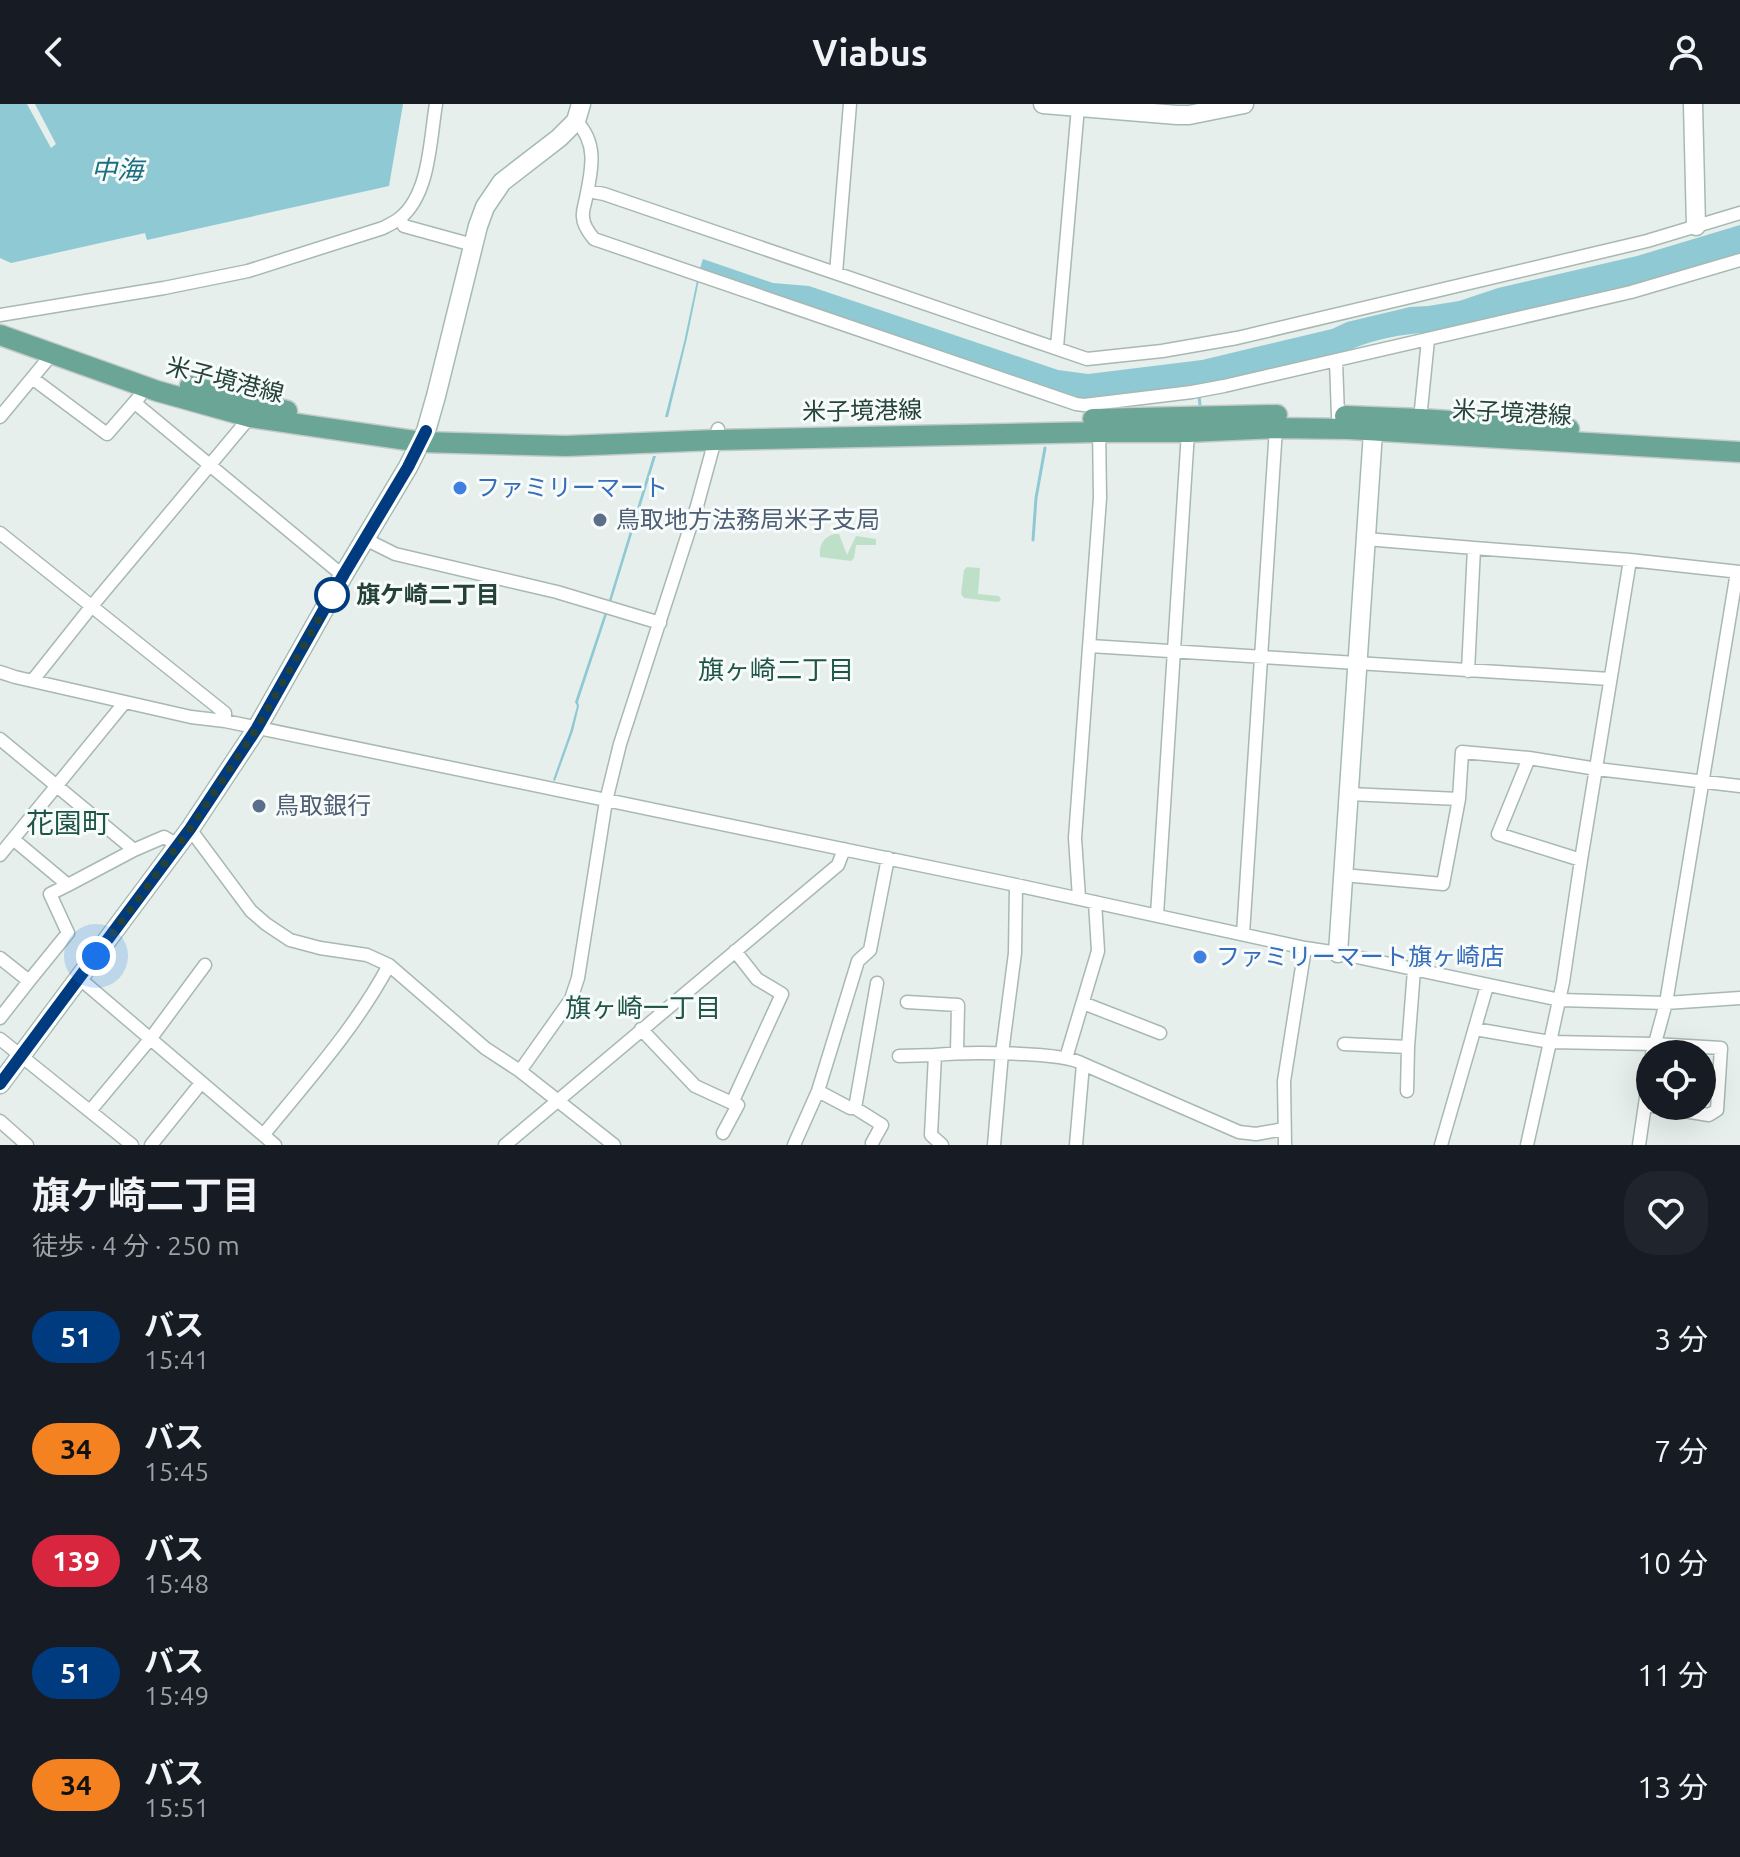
<!DOCTYPE html>
<html lang="ja">
<meta charset="utf-8">
<style>
body{margin:0;font-family:Ubuntu,"Noto Sans JP",sans-serif;background:#20242c;color:#f1f3f6;height:100vh;display:flex;flex-direction:column;font-size:30px;white-space:nowrap}
*{box-sizing:border-box;margin:0}
p{font-size:26px;color:#9ea1a6}
.icon{flex:none;width:44px;height:44px;fill:none;stroke:currentColor;stroke-width:2;stroke-linecap:round;stroke-linejoin:round}
.map{position:relative;height:1041px;overflow:hidden}
.side{display:flex;flex-direction:column;background:#171b24;flex:1}
.side>*{flex:none}
.badge{padding:0 16px;border-radius:26px;font-size:28px;line-height:52px}
.controls{position:absolute;left:1636px;top:936px;display:grid;gap:16px}
.controls a{display:grid;place-items:center;width:80px;height:80px;border-radius:50%;background:#171b24;box-shadow:0 8px 32px #0002;font-size:40px}
.you{position:absolute;width:40px;height:40px;margin:-20px;border:6px solid #fff;border-radius:50%;background:#1a73e8;box-shadow:0 0 0 12px #1a73e833}
.map>.badge{position:absolute;translate:-50% -50%;box-shadow:0 0 0 4px #fff}
.round{display:grid;place-items:center;flex:none;width:84px;height:84px;border-radius:32px;background:#20242c}
.summary{display:flex;align-items:center;justify-content:space-between;height:136px;padding:0 32px}
h1{font-size:38px;font-weight:700;line-height:60px}
ul{padding:0;list-style:none}
li{display:flex;align-items:center;gap:24px;height:112px;padding:0 32px}
li div{flex:1}
li b{display:block;font-size:30px}
li em{font-style:normal}
li .badge{min-width:88px;font-weight:700;text-align:center}
header{display:flex;justify-content:space-between;align-items:center;height:104px;padding:0 32px;background:#171b24;font-size:36px;font-weight:700}
.map>svg:first-child{display:block}
.green{fill:#bfe0c8}
.water{fill:#8ec9d4}
.lines{fill:none;stroke-linecap:round;stroke-linejoin:round}
.stream{stroke:#8ec9d4;stroke-width:3}
.street-casing{stroke:#a8b8b2;stroke-width:15}
.secondary-casing{stroke:#a4bbb3;stroke-width:21}
.primary-casing{stroke:#c2cac8;stroke-width:23}
.street{stroke:#fff;stroke-width:12}
.secondary{stroke:#fff;stroke-width:18}
.primary{stroke:#6aa596;stroke-width:20}
.line-casing{stroke:#fff;stroke-width:18}
.line{stroke:#003b80;stroke-width:12}
.walk{stroke:#24423a;stroke-width:8;stroke-dasharray:0 14.4}
.shop-dot{fill:#3f7fe0;stroke:#f7fbf9;stroke-width:3}
.service-dot{fill:#5c6f8a;stroke:#f7fbf9;stroke-width:3}
.stop-dot{fill:#fff;stroke:#003b80;stroke-width:4}
.labels{text-anchor:middle;stroke-width:6;stroke-linejoin:round;paint-order:stroke}
.street-label{font-size:24px;fill:#24423a;stroke:#f7fbf9}
.shop-label{font-size:24px;fill:#366cbe;stroke:#f7fbf9;text-anchor:start}
.service-label{font-size:24px;fill:#4e5e75;stroke:#f7fbf9;text-anchor:start}
.stop-label{font-size:24px;font-weight:bold;fill:#24423a;stroke:#f7fbf9;text-anchor:start}
.water-label{font-size:26px;font-style:italic;fill:#1c6f80;stroke:#f7fbf9}
.neighbourhood-label{font-size:26px;fill:#1f5548;stroke:#f7fbf9}
.quarter-label{font-size:28px;fill:#1f5548;stroke:#f7fbf9}
</style>
<header><svg class="icon" aria-label="back" viewBox="0 0 24 24"><path d="M15 5l-7 7 7 7"/></svg>Viabus<svg class="icon" aria-label="person" viewBox="0 0 24 24"><circle cx="12" cy="8" r="4"/><path d="M4 21q1-7 8-7t8 7"/></svg></header>
<div class="map">
<svg width="1740" height="1041" viewBox="0 0 1740 1041">
<rect width="100%" height="100%" fill="#e6efeb"/>
<path class="green" d="M834,430H839L847,451L856,432L876,435V441H856L854,454L851,457L820,453C819,442 822,434 834,430Z
M967,463L980,464L978,490L999,492L1001,496L998,498L964,494L961,490L964,466Z"/>
<path class="water" d="M0,0H27L51,44L56,40L35,0H403L389,82L147,136L145,129L11,159L0,154Z
M1740,121V150L1634,184L1632,181L1586,192V194L1583,195L1582,193L1428,229C1408,228 1361,238 1345,249L1202,281L1087,296L1056,286L1054,288L1051,287V284L940,247L939,249L936,248V245L858,219L699,176L687,234L668,313H665L684,238L699,167L703,155L773,179L809,182L1058,266L1088,270L1202,256L1332,225L1347,218L1410,203L1428,202L1459,197L1498,184L1637,152Z
M653,352H656L611,498L578,598L579,602L573,627L555,677L553,676L570,628L577,602L575,598L609,496Z"/>
<g class="lines">
<path class="stream" d="M1199,292L1200,301
M1033,436L1036,394L1045,344"/>
<g class="street-casing">
<path id="street" d="M576,17C598,39 592,65 586,94C585,100 582,107 583,113C583,121 589,129 594,135L1076,300L1084,301L1192,288L1224,282L1631,188L1740,156
M588,87L604,90L1087,255L1162,247L1237,234L1647,137L1740,109
M400,115L404,122L473,141
M836,169L850,0
M0,211L164,184L248,167L383,124C389,121 395,118 400,114C430,90 430,35 436,0
M1057,243L1078,3
M1336,257L1338,312
M32,274L107,330L140,292
M135,299L335,465L344,470
M0,313L52,250
M1420,315L1428,236
M0,429L225,609V617
M365,435L395,450L557,488L660,519
M1366,435L1474,444
M1630,456L1581,756L1563,878L1550,938L1654,940L1721,944L1717,1006L1709,1011L1653,1002
M1090,542L1610,575
M1468,567L1474,444L1630,456L1740,468
M0,568L15,573L191,613L225,617L1016,781L1305,844L1338,849L1560,896L1666,899L1740,894
M33,576L91,503L250,313
M0,635L134,746
M1529,654L1597,665L1740,682
M1349,690L1459,695L1462,648L1529,654L1498,730L1581,756
M190,725L251,807L266,820L290,836L320,844L367,851L389,861L485,944L520,967L614,1041
M13,735L68,781L50,790L68,829L29,877
M0,751L125,598
M1343,771L1443,780L1459,695
M68,781L134,746L164,733L178,741
M1079,794L1075,734L1100,394L1099,322
M1157,811L1188,328
M1243,830L1276,324
M0,854L29,877L0,914
M79,874L275,1041
M907,898L958,901L957,948
M1083,899L1160,929
M641,925L695,982L732,999
M1475,925L1550,938L1527,1041
M0,935L132,1041
M1344,940L1408,943L1414,866
M1652,950L1666,899L1737,468
M899,952L935,951
M1066,954L1098,847L1095,798
M520,967L571,895L578,874L606,697L620,640L697,402L718,325
M818,987L850,1004H855L877,879
M1407,987L1408,943
M855,1004L882,1021L872,1039
M90,1007L151,934L205,861
M0,1017L27,1041
M723,1029L738,1001L732,999L782,890L757,875L735,847
M264,1030C308,976 356,923 389,861
M151,1041L201,979
M505,1041L838,761L844,745
M794,1041L818,987L858,857L870,846L888,754
M942,1041L931,1031L935,951C961,948 1064,947 1083,960L1239,1028L1256,1030L1284,1025
M994,1041L1002,949L1015,849L1016,781
M1076,1041L1083,960
M1285,1041L1284,977L1305,844
M1441,1041L1487,882
M1639,1041L1650,967"/>
</g>
<g class="secondary-casing">
<path id="secondary" d="M1043,0L1177,11H1189L1244,0
M1693,0L1696,122
M1338,849L1374,313
M0,980L190,725L257,624L344,470L408,363L426,327L436,292L478,122L485,103L502,78L559,34L576,17L581,0"/>
</g>
<g class="primary-casing">
<path id="primary" d="M0,231L157,287L250,313L421,338L566,342L715,336L1099,328H1188L1276,324L1349,325L1740,348
M190,282L287,307
M1345,312L1420,315L1569,325
M1093,315L1277,311"/>
</g>
<use href="#street" class="street"/>
<use href="#secondary" class="secondary"/>
<use href="#primary" class="primary"/>
</g>
<g class="lines">
<g class="line-casing">
<path id="line" d="M0,980L190,725L257,624L344,470L408,363L426,327"/>
</g>
<use href="#line" class="line"/>
<path class="walk" d="M96,852L190,725L257,624L333,490L332,491"/>
</g>
<g class="shop-dot">
<circle cx="460" cy="384" r="8"/>
<circle cx="1200" cy="853" r="8"/>
</g>
<g class="service-dot">
<circle cx="600" cy="416" r="8"/>
<circle cx="259" cy="702" r="8"/>
</g>
<circle class="stop-dot" cx="332" cy="491" r="16"/>
<g class="labels">
<g class="street-label">
<text transform="translate(225 276) rotate(14)" y="8">米子境港線</text>
<text transform="translate(862 307) rotate(-1)" y="8">米子境港線</text>
<text transform="translate(1512 309) rotate(3)" y="8">米子境港線</text>
</g>
<g class="shop-label">
<text x="476" y="392">ファミリーマート</text>
<text x="1216" y="861">ファミリーマート旗ヶ崎店</text>
</g>
<g class="service-label">
<text x="616" y="424">鳥取地方法務局米子支局</text>
<text x="275" y="710">鳥取銀行</text>
</g>
<g class="stop-label">
<text x="356" y="499">旗ケ崎二丁目</text>
</g>
<g class="water-label">
<text x="117" y="75">中海</text>
</g>
<g class="neighbourhood-label">
<text x="776" y="575">旗ヶ崎二丁目</text>
<text x="643" y="913">旗ヶ崎一丁目</text>
</g>
<g class="quarter-label">
<text x="68" y="729">花園町</text>
</g>
</g>
</svg>
<div class="controls">
<a><svg class="icon" aria-label="locate" viewBox="0 0 24 24"><circle cx="12" cy="12" r="6"/><path d="M12 2v4M12 18v4M2 12h4M18 12h4"/></svg></a>
</div>
<div class="you" style="left:96px;top:852px"></div>
</div>
<section class="side">
<div class="summary"><div><h1>旗ケ崎二丁目</h1><p>徒歩 · 4 分 · 250 m</p></div><a class="round"><svg class="icon" aria-label="heart" viewBox="0 0 24 24"><path d="M12 20l-8-8c-3-5 5-10 8-4 3-6 11-1 8 4z"/></svg></a></div>
<ul>
<li><span class="badge" style="background:#003b80;color:#fff">51</span><div><b>バス</b><p>15:41</p></div><em>3 分</em></li>
<li><span class="badge" style="background:#f58220;color:#111">34</span><div><b>バス</b><p>15:45</p></div><em>7 分</em></li>
<li><span class="badge" style="background:#d7263d;color:#fff">139</span><div><b>バス</b><p>15:48</p></div><em>10 分</em></li>
<li><span class="badge" style="background:#003b80;color:#fff">51</span><div><b>バス</b><p>15:49</p></div><em>11 分</em></li>
<li><span class="badge" style="background:#f58220;color:#111">34</span><div><b>バス</b><p>15:51</p></div><em>13 分</em></li>
</ul>
</section>
